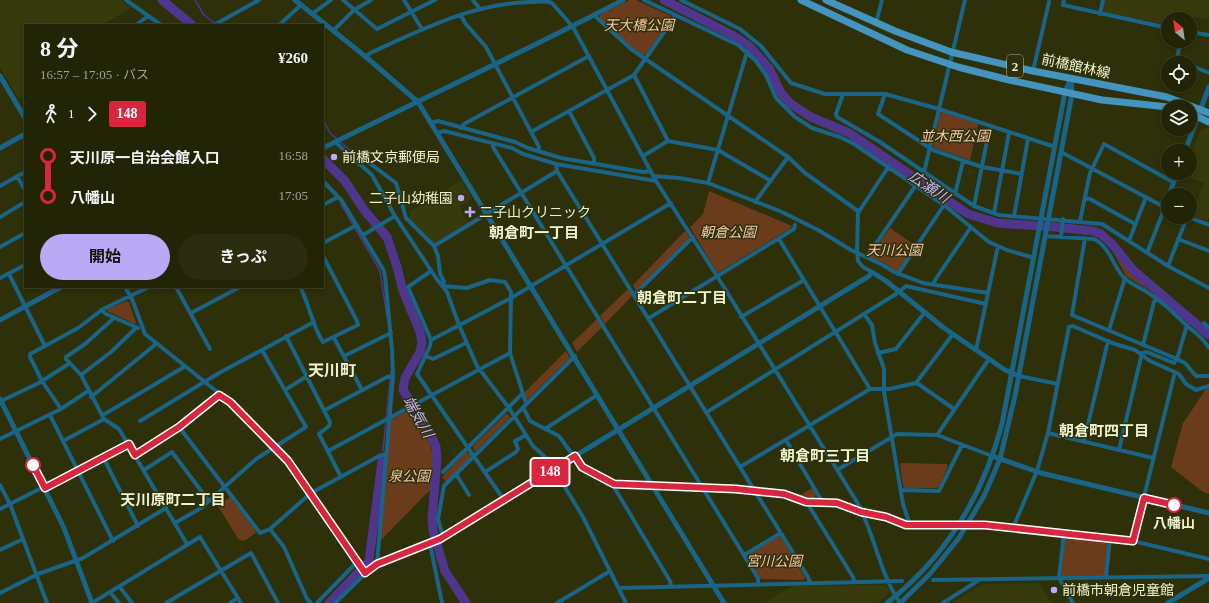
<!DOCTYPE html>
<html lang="ja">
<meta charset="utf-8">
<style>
body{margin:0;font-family:"Times New Roman","Noto Sans JP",serif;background:#2a2c10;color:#f1f3f6;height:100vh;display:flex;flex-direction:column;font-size:15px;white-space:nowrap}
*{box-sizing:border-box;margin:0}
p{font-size:13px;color:#a2a49b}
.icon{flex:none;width:22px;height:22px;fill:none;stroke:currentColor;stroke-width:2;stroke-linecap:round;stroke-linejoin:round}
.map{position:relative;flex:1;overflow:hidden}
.details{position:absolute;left:24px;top:24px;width:300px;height:264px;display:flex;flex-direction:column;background:#222406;border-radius:0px;box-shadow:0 2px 6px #0003,0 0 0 1px #3f4128}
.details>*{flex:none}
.badge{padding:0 8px;border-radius:3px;font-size:14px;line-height:26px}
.needle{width:26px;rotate:331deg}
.fabs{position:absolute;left:1161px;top:12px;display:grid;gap:8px}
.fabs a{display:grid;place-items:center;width:36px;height:36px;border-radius:50%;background:#222406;box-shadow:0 2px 6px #0003,0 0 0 1px #3f4128;font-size:20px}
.map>.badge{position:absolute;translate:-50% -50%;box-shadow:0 0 0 2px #fff}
.legs{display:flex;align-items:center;gap:6px;height:44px;padding:0 16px;font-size:13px}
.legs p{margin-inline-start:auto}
.headline{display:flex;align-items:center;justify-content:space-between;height:68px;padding:0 16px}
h1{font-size:22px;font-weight:700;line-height:30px}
.primary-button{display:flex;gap:8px;margin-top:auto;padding:8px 16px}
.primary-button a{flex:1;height:46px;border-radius:24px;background:#baaaf6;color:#111;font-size:16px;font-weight:700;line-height:46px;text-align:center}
.primary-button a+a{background:#2a2c10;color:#f1f3f6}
ul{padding:0 16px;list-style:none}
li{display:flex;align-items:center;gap:14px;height:40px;font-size:15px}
li i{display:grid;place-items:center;width:6px;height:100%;margin:0 5px;background:currentColor}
li i::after{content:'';width:10px;height:10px;margin:-5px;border:3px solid;border-radius:50%;background:#222406}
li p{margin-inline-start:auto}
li:first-child i{background:linear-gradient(#0000 50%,currentColor 0)}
li:last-child i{background:linear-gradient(currentColor 50%,#0000 0)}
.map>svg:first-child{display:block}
.built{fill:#373a0d}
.green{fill:#6a3c1c}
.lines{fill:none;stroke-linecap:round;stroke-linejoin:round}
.stream{stroke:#4f358c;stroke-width:1.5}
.river{stroke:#4f358c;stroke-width:9}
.minor{stroke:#196487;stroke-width:4}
.tertiary{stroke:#196487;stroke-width:5}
.primary{stroke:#4395bf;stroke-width:7}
.line-1-casing{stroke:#fff;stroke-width:9}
.line-1{stroke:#d7263d;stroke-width:6}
.poi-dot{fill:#baaaf6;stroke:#2d3008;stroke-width:1.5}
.stop-1-dot{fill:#fff;stroke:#d7263d;stroke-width:2}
.labels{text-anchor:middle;stroke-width:3;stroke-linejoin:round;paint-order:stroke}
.shield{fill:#2d3008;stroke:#b4b893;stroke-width:1}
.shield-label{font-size:13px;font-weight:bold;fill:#eef3ce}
.park-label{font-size:14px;font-style:italic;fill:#f7c7aa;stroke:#2d3008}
.street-label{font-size:14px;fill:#eef3ce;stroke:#2d3008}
.poi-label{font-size:14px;fill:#eef3ce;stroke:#2d3008;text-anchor:start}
.stop-label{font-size:14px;font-weight:bold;fill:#eef3ce;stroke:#2d3008}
.water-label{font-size:15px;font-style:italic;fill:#c3b4fc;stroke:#2d3008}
.neighbourhood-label{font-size:15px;font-weight:bold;fill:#eef3ce;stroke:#2d3008}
.quarter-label{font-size:16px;font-weight:bold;fill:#eef3ce;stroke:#2d3008}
</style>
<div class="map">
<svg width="1209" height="603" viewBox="0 0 1209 603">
<rect width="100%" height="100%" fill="#2d3008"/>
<path class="built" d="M0,0H121L131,8L102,25H25V93L18,98L0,68Z
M1105,0H1209V19L1189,16L1188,19H1168V25L1104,13L1102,10Z
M1207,128L1209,129V217L1207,221L1191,215L1204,183L1183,175L1184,173H1190V157L1200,131Z
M460,181L462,182L472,198L460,206L464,217L471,222L434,244L410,220L409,212Z
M1039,583L1051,603H952L983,584Z
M886,585L890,592L877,603H764L792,586Z"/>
<path class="green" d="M629,0H636L671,16V19L646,54L643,55L632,48L600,18V15Z
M942,112L978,124L970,160L935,148L933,146L940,114Z
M709,191L792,226L791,228L719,272L716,271L690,227L703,214Z
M890,228L916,246L899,271H896L885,263L871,258L870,256Z
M685,231L689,237L688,239L636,291L633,285Z
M1113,252L1132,274L1150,291L1126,276Z
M628,289L632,296L605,324L600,316Z
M127,301L129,302L136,323L135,324L107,311V309Z
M597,319L602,327L577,352L572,343Z
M566,351L570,358L527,400L524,393Z
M1209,388V494L1203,492L1171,467L1183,423L1206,389Z
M409,410C433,445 435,446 432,488L380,541L390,420Z
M507,413L510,417L476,451H474L473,446Z
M466,452L471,455L470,458L446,482L442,477Z
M901,463L947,464L948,466L939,487L936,488H905L903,486L900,465Z
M812,488L816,495L814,499L808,500L799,496Z
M230,497L255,530L256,533L244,541L239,540L218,506Z
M1065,535L1108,540L1105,576L1061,577Z
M779,536L781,537L805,577L804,580L761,579L748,557L749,554Z"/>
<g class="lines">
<path class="stream" d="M195,0L204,15L216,24
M323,119L330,133L360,159
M341,204L380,271L387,317
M383,451L391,371"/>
<path class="river" d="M162,0L192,25
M664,0L734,36L749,46L769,68L781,93L791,104L811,117L849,133L968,214L998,223L1054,227L1093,231L1101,234L1113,245L1133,270L1209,335
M323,159L345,181L364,210L387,237L397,267L403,291L420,332L422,342L420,352L405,378L403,390L431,435L436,447L437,459L432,518L433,531L445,571L466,603
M329,603L369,561L382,461"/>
<path class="minor" d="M126,0L161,25
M343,0L377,29L435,0
M404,0L422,29
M473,0L480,9
M644,0L738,45L756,61L766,75L776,98L795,117L812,128L840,137L854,144L944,205L989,242L1007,250L1034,258
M681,0L740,29L761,46L791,83L825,94H885L939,109L1055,147
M1064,0L1063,5L1168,28
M312,14L331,0
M1100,14L1103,0
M461,15L465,23L486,47L539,147L538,151
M594,15L631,49L788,157L805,173L858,211
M876,23L882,0
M136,25L148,16
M214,25L259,0
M279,25L301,5
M333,31L354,10L371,0
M1190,32L1209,35
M1180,41L1177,61L1184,63
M366,57L370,53C421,30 473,3 531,2C537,2 546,0 552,3L573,27L656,181L717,276L857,502C875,535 879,572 900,603
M1190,65L1209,73
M1033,71L1049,2
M634,75L668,141
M843,94L836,114L837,117L880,142L974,206L999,215L1102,224L1168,266L1209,288
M885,94L878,114L933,150L982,167L1022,174
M569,111L594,158V163
M431,123L438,121L515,142L528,148L561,158L643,172L651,171
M461,128L464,124L589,56
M531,132L634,75L676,15
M437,133L444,131L512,148L523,154L556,164L656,181
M335,142L372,175L395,216L436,278L447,292L459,325L477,366L509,408L533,446L545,457L554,469L583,517L626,603
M493,144V147L758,578V583
M1061,152L1168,209
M643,156L668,141L718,150L771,181
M359,164L364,159L396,183L406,218L434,246L438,256L440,273L444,282L443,286
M556,164L557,171L808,577L810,582
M924,172L965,0
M17,176L25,190
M653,176L679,178L708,183L782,212L820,231L851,250L883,265L894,272L923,283L988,293
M323,181L342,201L383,269L385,276L392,350L393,376L377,564
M708,183L747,52
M0,186L25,172
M955,194L963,161
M1085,198L1090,199L1135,224
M755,202L788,157
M323,205L338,197
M974,206L990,126
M994,213L1009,133
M1014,216L1028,139
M0,217L25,202
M1188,217L1209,225
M1080,221L1090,173L1104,144L1173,182
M363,235L395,216
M1045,236L1094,239C1110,247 1113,266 1124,278C1132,285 1142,288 1150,294C1161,301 1172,311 1181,320C1191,331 1200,333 1209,348
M1061,237L1063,219
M1085,238L1072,315L1177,359L1185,363L1196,376H1209
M779,239L870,389H889L916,383L953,334
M1178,239L1209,251
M1129,241L1146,197
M323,243L357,225
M434,246L557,171
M0,247L25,233
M1147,253L1165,207
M867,257L916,185
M1168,266L1187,217
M431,271L408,287L431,340L430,346L417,374L504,500
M872,272L863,267L858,261L857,251L858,213L889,166
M9,274L45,346
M898,274L944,205
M0,278L25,265
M934,284L935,280L971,227
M442,286L467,288L490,280L505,282L511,292L510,353L526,403
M125,287L132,299L145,334L230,402L288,461L365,573
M176,287L210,349
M300,287C310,305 312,326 323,342L358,325L357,321L323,256
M634,295L693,237
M101,310L106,314L138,328
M191,313L240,287
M864,314L872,325L875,343L884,369V392L903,504L910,525
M741,317L804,280
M114,318L85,344L66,357V359L81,375L104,419L119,429L187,544
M649,318L794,229L795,225
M1204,323L1209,328
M1109,330L1125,278
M286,336L330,422L329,426L319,434L341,477
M334,338L362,390
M431,340L511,298L671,203
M1143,345L1154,302L1157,299
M976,350L998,246
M878,353L896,349L925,312
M344,356L391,333
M426,356L433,359L466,343
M81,375L111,352L136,328
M1019,376L1058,384
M917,383L954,409
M285,390L307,376
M91,397L156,344
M1,401L39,383L70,363
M523,407L530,421L559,436L579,464L588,471L614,484L653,485
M61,409L42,381L30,357V354L78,328L103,309L149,287
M325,410L387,377L393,376
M707,412L896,294L906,286L986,304
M50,415L113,541
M103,415L184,367
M140,421L219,373L314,322
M179,427L260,533L270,529L311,493L381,455H385
M545,429L597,395
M1048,433L1153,458
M937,435L989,359
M0,439L61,409L88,391
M786,440L820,498L821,502
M63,441L104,419
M1084,441L1108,341
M1119,450L1142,353L1147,352L1174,363L1177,359L1187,325
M328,451L510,353
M135,455L179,427L219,395
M103,457L138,526
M740,467L870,389
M144,470L172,452L208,500
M837,470L897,434L937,435L992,456
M443,472L522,394
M485,472L516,452L518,449L515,441L526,435
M456,474L469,495
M614,484V487L670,581L671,586
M0,485L10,504L47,603
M901,490L939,491L962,445
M809,502V506L853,577L854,581
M0,509L129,444
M175,523L201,508L256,459L306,427L262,350
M969,524L1133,541L1209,559
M1013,528L1037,471L1048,433L1069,327L1073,326L1112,343L1135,350L1150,361L1179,374L1186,384L1196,390L1209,386
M270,529L284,547L307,599L311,603
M1064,534L1059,578L1073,603
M443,537L438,519L444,486L575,356
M1133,541L1175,372
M430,544L442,603
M0,550L23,539
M744,555L781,533
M1106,577L1110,539
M933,580L1209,576
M119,586L132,603
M619,588L902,581
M110,592L119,603
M0,593L38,574L83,558L166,508
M92,603L200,537L241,603
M166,603L251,553L278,603
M230,603L238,598
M317,603L357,562
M335,603L372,567L438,540L554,469
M557,603L610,571
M943,603L979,580"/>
<path class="tertiary" d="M295,0L366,57L418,102L724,603
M0,76L25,118
M0,148L25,134
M323,148C423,98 524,52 623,0
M1185,151L1209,87
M1169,195L1177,173
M1165,207L1168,198
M0,320L61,287
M0,399L64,528L92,603
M992,456L1041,473L1209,513
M554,469L869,276L872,272L886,281L944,328L1005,370L1019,376
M653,485L736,489L784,494L806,502L837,503L861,511L886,517L906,525H960
M887,603C946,557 983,495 1002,424L1065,92L1071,78
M900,603L929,575L959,538L984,496L1000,459L1015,396L1072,94L1071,79
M1168,603L1209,578"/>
<path class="primary" d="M801,0L907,50L958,67L1009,80L1102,100L1168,107
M826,0L895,31L951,52L1033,71L1167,97L1209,113
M1190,113L1209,122"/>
</g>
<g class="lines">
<g class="line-1-casing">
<path id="line-1" d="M33,465L45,488L129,444L135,455L179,427L219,395L230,402L288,461L365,573L377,564L440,539L575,456L582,467L614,484L736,489L784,494L806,502L837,503L861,512L886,517L906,525H985L1133,541L1144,498L1174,505"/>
</g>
<use href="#line-1" class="line-1"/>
</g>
<g class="poi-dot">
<circle cx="334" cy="157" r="4"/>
<circle cx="461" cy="198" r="4"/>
<path d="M468 206h4v4h4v4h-4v4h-4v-4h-4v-4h4z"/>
<circle cx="1054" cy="590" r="4"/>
</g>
<g class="stop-1-dot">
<circle cx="33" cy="465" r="7"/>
<circle cx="1174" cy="505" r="7"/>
</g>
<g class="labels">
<rect class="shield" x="1007" y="55" width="16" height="22" rx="3"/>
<g class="shield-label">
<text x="1015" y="71">2</text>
</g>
<g class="park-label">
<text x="639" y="30">天大橋公園</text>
<text x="955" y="141">並木西公園</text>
<text x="728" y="237">朝倉公園</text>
<text x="894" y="255">天川公園</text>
<text x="409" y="481">泉公園</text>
<text x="774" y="566">宮川公園</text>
</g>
<g class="street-label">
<text transform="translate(1076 66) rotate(12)" y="5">前橋館林線</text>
</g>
<g class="poi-label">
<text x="342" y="162">前橋文京郵便局</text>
<text x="453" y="203" text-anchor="end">二子山幼稚園</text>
<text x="479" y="217">二子山クリニック</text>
<text x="1062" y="595">前橋市朝倉児童館</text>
</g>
<g class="stop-label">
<text x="1174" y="528">八幡山</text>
</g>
<g class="water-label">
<text transform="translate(929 187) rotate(34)" y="5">広瀬川</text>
<text transform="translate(418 417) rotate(60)" y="5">端気川</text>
</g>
<g class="neighbourhood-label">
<text x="534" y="238">朝倉町一丁目</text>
<text x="682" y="303">朝倉町二丁目</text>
<text x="1104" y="436">朝倉町四丁目</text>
<text x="825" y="461">朝倉町三丁目</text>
<text x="173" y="505">天川原町二丁目</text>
</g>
<g class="quarter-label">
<text x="332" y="376">天川町</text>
</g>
</g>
</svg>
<div class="fabs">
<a><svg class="needle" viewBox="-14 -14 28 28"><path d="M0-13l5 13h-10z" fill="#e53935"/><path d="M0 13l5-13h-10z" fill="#a2a49b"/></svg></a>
<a><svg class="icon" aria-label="locate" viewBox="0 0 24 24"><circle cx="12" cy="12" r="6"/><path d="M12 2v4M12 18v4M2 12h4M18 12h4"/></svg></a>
<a><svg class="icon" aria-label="layers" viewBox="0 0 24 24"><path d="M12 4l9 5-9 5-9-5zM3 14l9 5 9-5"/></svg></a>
<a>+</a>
<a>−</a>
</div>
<b class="badge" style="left:550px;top:472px;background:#d7263d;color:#fff">148</b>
<section class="details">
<div class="headline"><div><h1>8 分</h1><p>16:57 – 17:05 · バス</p></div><b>¥260</b></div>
<div class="legs"><svg class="icon" aria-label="walk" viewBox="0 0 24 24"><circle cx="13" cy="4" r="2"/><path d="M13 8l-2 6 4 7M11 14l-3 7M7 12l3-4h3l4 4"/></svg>1<svg class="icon" aria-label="forward" viewBox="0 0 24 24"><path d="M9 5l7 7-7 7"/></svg><b class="badge" style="background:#d7263d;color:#fff">148</b></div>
<ul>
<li><i style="color:#d7263d"></i><b>天川原一自治会館入口</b><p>16:58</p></li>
<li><i style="color:#d7263d"></i><b>八幡山</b><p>17:05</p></li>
</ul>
<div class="primary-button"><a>開始</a><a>きっぷ</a></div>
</section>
</div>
